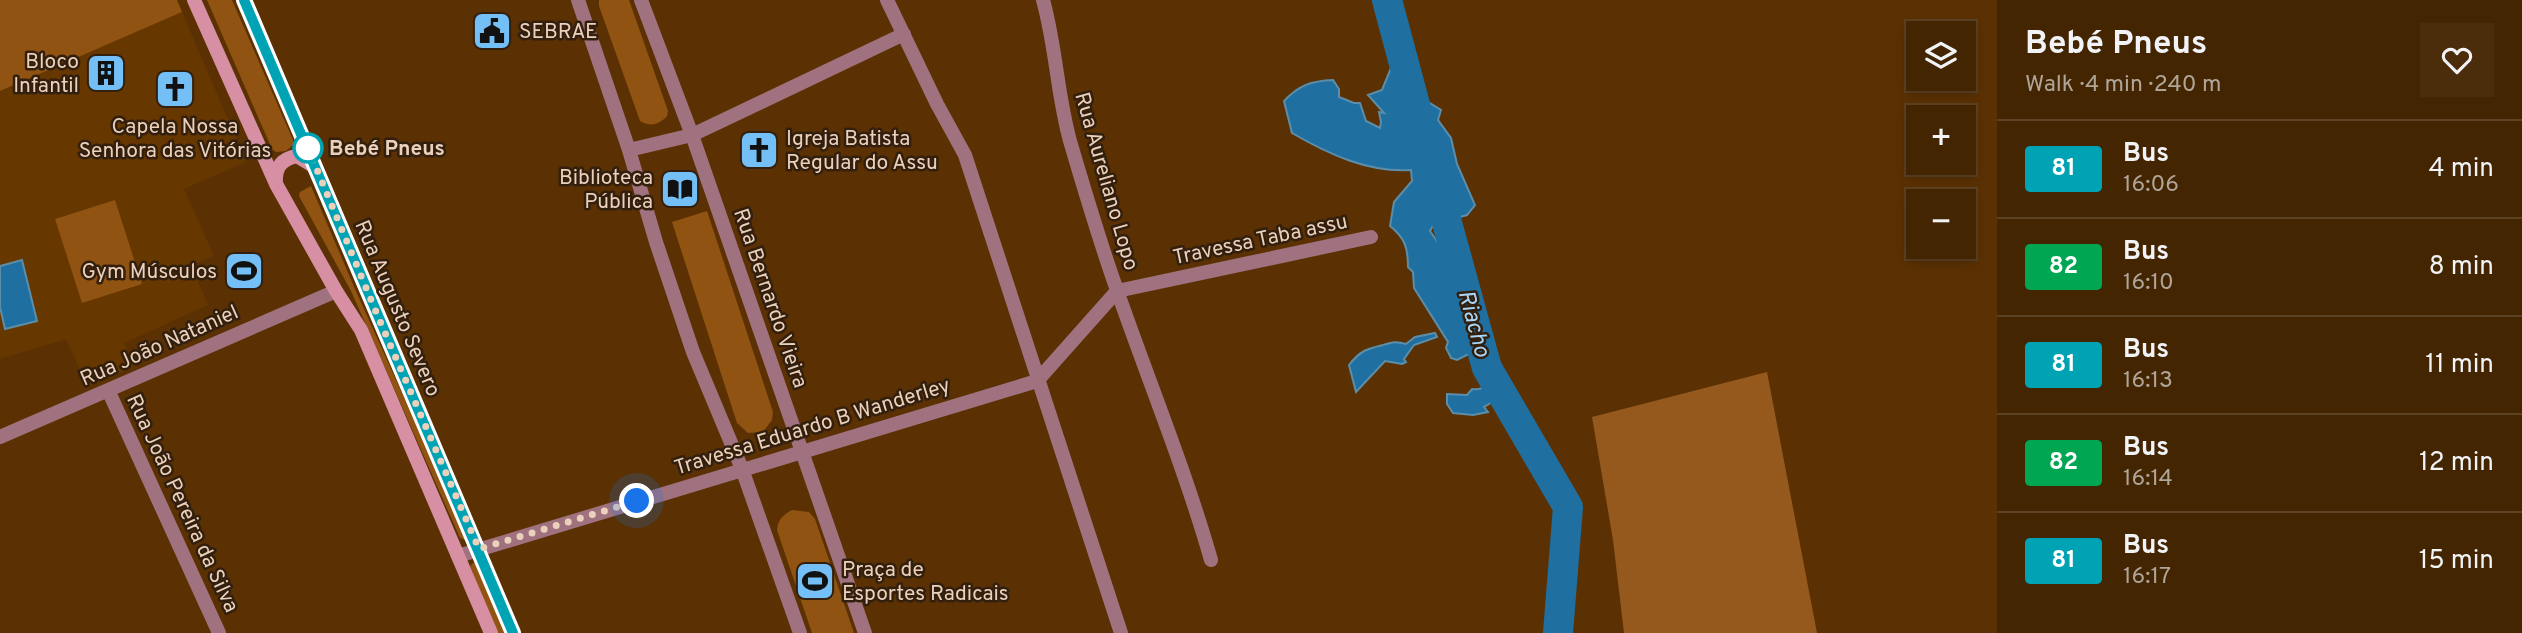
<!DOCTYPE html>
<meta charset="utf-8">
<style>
body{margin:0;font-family:Overpass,sans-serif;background:#4b2d0c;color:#f1f3f6;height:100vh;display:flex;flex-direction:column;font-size:26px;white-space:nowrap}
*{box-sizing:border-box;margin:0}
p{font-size:23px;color:#afa599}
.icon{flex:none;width:38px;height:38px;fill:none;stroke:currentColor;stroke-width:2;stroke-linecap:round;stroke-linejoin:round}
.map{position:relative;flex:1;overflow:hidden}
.sheet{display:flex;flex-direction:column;background:#442502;width:525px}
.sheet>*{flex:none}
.badge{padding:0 14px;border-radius:5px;font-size:24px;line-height:46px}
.tools{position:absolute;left:1906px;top:21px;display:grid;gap:14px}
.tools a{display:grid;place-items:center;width:70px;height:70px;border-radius:0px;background:#442502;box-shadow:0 4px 10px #0003,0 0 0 2px #5c4224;font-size:35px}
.you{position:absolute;width:35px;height:35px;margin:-18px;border:5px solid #fff;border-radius:50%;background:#1a73e8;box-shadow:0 0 0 10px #1a73e833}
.map>.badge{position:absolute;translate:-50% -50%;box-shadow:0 0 0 4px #fff}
.round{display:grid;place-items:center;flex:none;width:74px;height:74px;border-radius:0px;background:#4b2d0c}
.summary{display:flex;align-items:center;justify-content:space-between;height:119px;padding:0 28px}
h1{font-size:33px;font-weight:700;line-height:52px}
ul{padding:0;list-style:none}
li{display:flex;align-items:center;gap:21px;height:98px;padding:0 28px;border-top:2px solid #5c4224}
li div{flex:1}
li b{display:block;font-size:26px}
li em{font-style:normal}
li .badge{min-width:77px;font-weight:700;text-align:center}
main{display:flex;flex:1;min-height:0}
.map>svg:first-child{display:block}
.built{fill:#673700}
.green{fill:#905312}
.forest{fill:#95591d}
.water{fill:#1f70a1;stroke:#5c8da9;stroke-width:2}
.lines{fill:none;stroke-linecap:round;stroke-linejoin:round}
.river{stroke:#1f70a1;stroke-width:30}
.minor{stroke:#a0727f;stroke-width:14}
.secondary{stroke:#d78fa4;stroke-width:14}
.line-casing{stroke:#fff;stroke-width:16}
.line{stroke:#00a3b4;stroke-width:10}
.walk{stroke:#ebd1bc;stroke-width:7;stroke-dasharray:0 12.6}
.stop-dot{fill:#fff;stroke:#00a3b4;stroke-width:3.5}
.labels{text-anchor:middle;stroke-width:5;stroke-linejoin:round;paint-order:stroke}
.poi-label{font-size:21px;fill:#ebd1bc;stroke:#321f0e;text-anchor:start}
.stop-label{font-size:21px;font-weight:bold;fill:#ebd1bc;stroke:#321f0e;text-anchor:start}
.street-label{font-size:21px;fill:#ebd1bc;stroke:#321f0e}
.water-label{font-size:23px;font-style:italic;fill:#aad7f8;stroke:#321f0e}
</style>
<main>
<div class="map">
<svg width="1997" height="633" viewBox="0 0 1997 633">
<rect width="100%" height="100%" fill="#5b3103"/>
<path class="built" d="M182,12L246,162L184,189L214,256L191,266L208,305L124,343L134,366L88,387L66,339L0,359V91Z"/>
<path class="green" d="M0,0H177L182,12L0,91Z
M207,0H232L293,140V145L286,151L276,152L272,149Z
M599,0H629L668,111L667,116C659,125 650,127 640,121L599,6Z
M311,186L355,289L466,535L465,540L460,538L351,291L299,196L300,192Z
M115,200L142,284L82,303L55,219Z
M707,211L773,412L772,420L763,432L748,433L737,423L672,222Z
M792,510L809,512L815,519L854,633H812L777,530C778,519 783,515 792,510Z
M473,563H477L507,633H497L470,566Z"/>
<path class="forest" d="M1767,372L1817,633H1624L1613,540L1592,417Z"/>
<path class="water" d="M1393,63L1401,66C1398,84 1408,89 1407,106L1425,100L1441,110L1438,120L1451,138L1457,164L1475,205L1467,215L1434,224L1430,231L1445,253L1463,249L1469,257L1464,264L1453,272L1457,281L1471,280C1492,310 1465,308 1465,331C1465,338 1468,346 1469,354L1457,360L1451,358L1446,348L1448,342L1414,288L1413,272L1408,267C1408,248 1405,238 1390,226L1394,202L1412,181L1411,170C1369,173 1328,154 1292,133L1284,101C1299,85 1311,81 1333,80L1339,89V97L1354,103H1360L1366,121L1380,128L1381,122L1379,112L1384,113L1368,95L1382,90Z
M22,260L37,321L5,329L0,307V266Z
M1435,333L1437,337L1414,345L1404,359L1406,362L1402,364L1385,361L1356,392L1349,365C1360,351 1366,349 1383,345C1393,342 1396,341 1406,344L1415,337Z
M1500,378L1502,382L1500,385L1506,394L1484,407L1488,412L1473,415L1453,413L1447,404V394L1467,395L1472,389C1484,391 1490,382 1500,378Z"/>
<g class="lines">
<path class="river" d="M1387,0L1425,142
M1436,183L1487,368L1568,507L1558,633"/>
<path class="minor" d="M578,0L629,150L656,242L693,352L742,469L800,633
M641,0L692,135L865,633
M887,0L937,104L965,155L1121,633
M1043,0C1056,46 1057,94 1070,141C1085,192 1100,243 1118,293C1149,382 1185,469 1211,560
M629,150L692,135L904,34
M1117,291L1371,237
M1037,381L1117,291
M108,390L219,633
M0,437L336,291
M458,556L1037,381"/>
<path class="secondary" d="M194,0L276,184L336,291L361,330L491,633
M245,0L513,633
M276,183C275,168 281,159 297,156L315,167"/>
</g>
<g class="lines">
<g class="line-casing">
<path id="line" d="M244,0L513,633"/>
</g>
<use href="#line" class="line"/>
<path class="walk" d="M308,148L379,319L479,549L637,501"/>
</g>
<defs>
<g id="civic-square" transform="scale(2.0125)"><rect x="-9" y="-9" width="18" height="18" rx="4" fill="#74c0f6" stroke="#321f0e"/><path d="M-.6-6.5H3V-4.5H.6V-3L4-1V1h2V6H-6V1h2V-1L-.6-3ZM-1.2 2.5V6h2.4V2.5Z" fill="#111"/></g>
<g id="building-square" transform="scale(2.0125)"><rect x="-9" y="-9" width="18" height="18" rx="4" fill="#74c0f6" stroke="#321f0e"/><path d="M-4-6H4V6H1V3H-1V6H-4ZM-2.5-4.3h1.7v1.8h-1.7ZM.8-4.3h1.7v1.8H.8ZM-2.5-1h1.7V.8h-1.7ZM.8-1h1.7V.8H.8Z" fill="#111"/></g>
<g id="church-square" transform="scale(2.0125)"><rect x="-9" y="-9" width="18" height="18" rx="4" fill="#74c0f6" stroke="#321f0e"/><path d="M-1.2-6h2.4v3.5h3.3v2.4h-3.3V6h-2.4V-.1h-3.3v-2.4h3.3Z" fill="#111"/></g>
<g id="library-square" transform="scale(2.0125)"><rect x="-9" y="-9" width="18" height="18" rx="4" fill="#74c0f6" stroke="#321f0e"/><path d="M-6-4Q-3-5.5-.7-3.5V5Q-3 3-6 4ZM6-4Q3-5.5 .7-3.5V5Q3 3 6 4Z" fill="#111"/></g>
<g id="stadium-square" transform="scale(2.0125)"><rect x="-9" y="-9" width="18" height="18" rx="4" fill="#74c0f6" stroke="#321f0e"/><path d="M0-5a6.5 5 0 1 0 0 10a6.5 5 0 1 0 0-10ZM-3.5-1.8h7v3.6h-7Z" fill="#111"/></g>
</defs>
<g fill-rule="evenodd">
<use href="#civic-square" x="492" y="31"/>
<use href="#building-square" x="106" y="73"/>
<use href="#church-square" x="175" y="89"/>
<use href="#church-square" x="759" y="150"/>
<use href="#library-square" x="680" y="189"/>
<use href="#stadium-square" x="244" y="271"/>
<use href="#stadium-square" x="815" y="581"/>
</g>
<circle class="stop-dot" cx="308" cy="148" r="14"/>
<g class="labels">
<g class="poi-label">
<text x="519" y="38">SEBRAE</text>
<text x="79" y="68" text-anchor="end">Bloco<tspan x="79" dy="24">Infantil</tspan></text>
<text x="175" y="133" text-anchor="middle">Capela Nossa<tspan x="175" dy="24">Senhora das Vitórias</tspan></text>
<text x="786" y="145">Igreja Batista<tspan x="786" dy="24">Regular do Assu</tspan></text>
<text x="653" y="184" text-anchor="end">Biblioteca<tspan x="653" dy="24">Pública</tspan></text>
<text x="217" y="278" text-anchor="end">Gym Músculos</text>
<text x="842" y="576">Praça de<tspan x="842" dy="24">Esportes Radicais</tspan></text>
</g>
<g class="stop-label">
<text x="329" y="155">Bebé Pneus</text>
</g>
<g class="street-label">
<text transform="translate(1107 181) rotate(74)" y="7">Rua Aureliano Lopo</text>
<text transform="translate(1260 239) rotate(-12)" y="7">Travessa Taba assu</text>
<text transform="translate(771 298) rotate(71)" y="7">Rua Bernardo Vieira</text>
<text transform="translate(398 308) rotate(67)" y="7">Rua Augusto Severo</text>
<text transform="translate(159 345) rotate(-24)" y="7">Rua João Nataniel</text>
<text transform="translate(812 426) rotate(-17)" y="7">Travessa Eduardo B Wanderley</text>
<text transform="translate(183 503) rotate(65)" y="7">Rua João Pereira da Silva</text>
</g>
<g class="water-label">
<text transform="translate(1475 323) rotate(75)" y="8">Riacho</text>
</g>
</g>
</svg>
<div class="tools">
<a><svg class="icon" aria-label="layers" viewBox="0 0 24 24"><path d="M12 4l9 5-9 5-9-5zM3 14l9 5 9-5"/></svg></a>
<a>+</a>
<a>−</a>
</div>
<div class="you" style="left:637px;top:501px"></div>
</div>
<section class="sheet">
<div class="summary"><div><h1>Bebé Pneus</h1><p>Walk · 4 min · 240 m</p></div><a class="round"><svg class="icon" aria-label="heart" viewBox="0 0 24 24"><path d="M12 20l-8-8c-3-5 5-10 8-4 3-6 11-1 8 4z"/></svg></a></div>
<ul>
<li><span class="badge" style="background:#00a3b4;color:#fff">81</span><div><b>Bus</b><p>16:06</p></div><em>4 min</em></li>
<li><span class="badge" style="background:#00a651;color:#fff">82</span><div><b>Bus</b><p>16:10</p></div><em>8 min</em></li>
<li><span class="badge" style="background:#00a3b4;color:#fff">81</span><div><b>Bus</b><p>16:13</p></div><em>11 min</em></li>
<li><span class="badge" style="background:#00a651;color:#fff">82</span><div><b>Bus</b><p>16:14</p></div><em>12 min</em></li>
<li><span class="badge" style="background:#00a3b4;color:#fff">81</span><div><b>Bus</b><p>16:17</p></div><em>15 min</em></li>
</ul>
</section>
</main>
